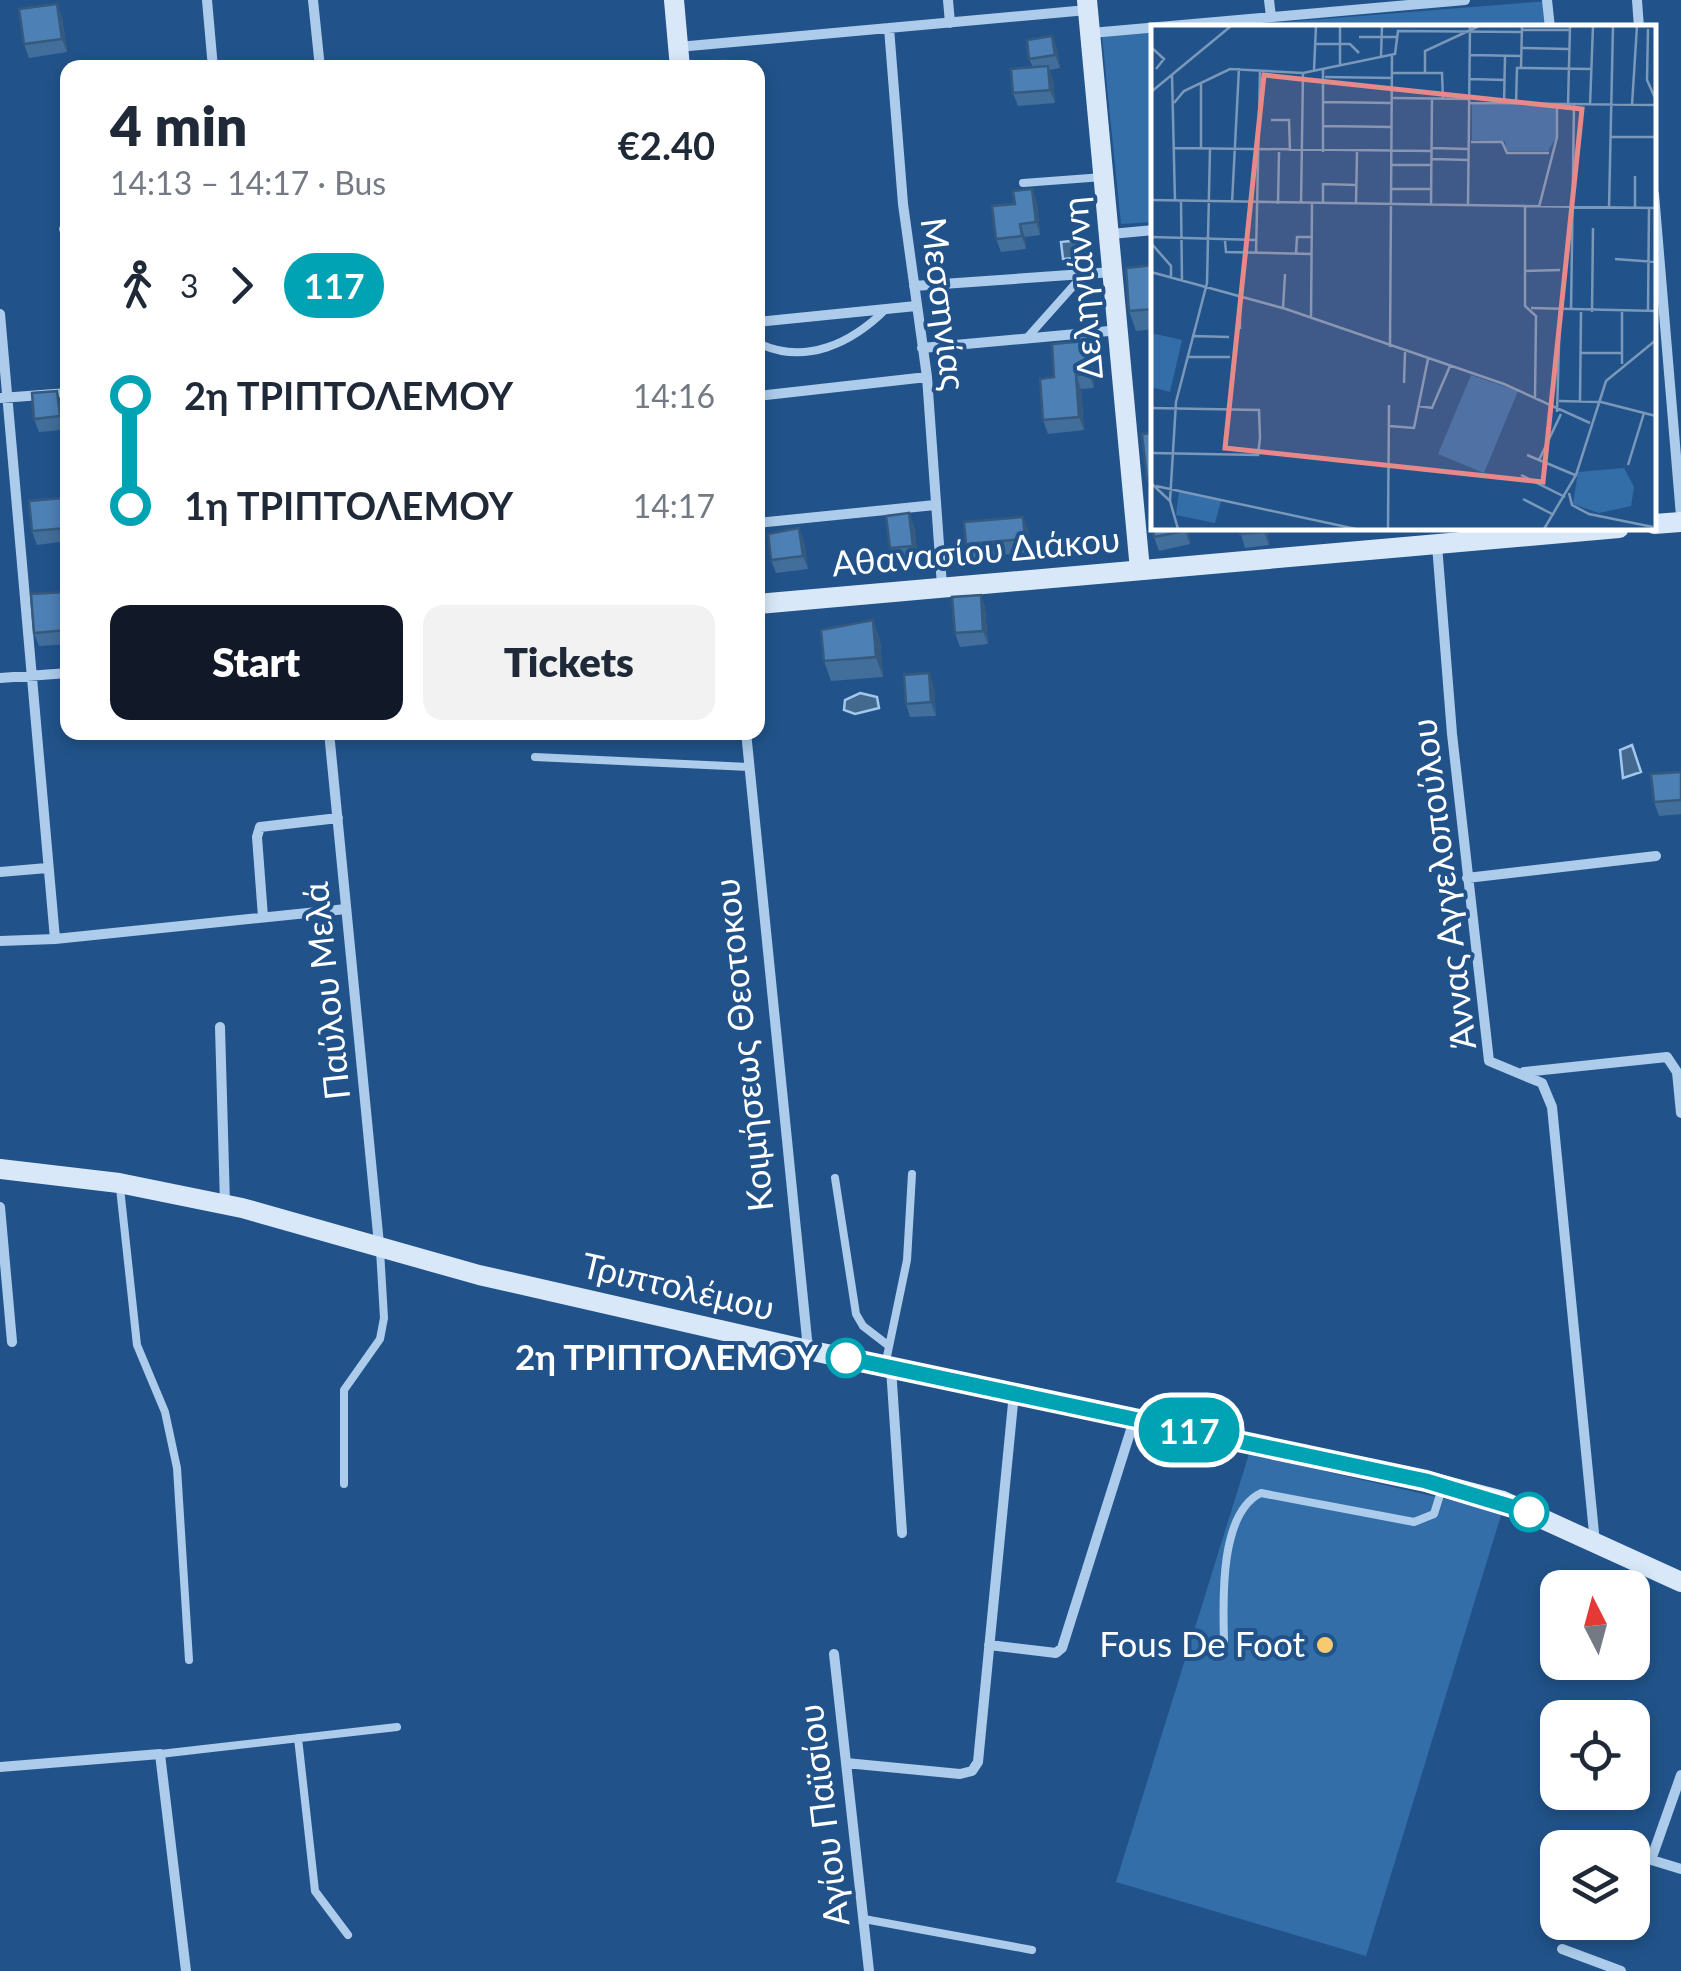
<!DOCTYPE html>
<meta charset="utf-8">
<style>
body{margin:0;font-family:Lato,sans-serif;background:#f2f2f3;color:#1f2937;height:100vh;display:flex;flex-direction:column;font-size:38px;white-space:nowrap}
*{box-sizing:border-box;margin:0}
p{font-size:32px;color:#747a83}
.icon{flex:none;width:55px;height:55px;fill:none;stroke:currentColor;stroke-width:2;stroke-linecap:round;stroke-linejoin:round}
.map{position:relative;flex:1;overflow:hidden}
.details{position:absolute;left:60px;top:60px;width:705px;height:680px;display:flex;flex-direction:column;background:#fff;border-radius:20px;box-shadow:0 5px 15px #0003}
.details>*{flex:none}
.badge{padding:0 20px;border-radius:32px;font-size:35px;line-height:65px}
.needle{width:65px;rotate:354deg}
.buttons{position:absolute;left:1540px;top:1570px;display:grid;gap:20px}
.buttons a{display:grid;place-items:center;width:110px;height:110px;border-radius:20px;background:#fff;box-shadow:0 5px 15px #0003;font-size:50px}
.map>.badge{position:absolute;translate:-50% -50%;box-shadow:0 0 0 5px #fff}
.legs{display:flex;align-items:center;gap:15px;height:110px;padding:0 50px;font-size:32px}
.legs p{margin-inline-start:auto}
.head{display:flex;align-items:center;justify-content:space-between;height:170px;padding:0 50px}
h1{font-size:55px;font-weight:800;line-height:75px}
.primary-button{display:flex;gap:20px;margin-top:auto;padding:20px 50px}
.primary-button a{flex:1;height:115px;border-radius:20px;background:#111827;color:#fff;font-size:40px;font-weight:800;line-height:115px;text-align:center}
.primary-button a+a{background:#f2f2f3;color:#1f2937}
ul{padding:0 50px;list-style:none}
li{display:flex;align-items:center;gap:35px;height:110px;font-size:38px}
li i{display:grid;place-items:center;width:15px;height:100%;margin:0 12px;background:currentColor}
li i::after{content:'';width:25px;height:25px;margin:-12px;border:8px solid;border-radius:50%;background:#fff}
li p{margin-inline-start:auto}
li:first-child i{background:linear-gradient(#0000 50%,currentColor 0)}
li:last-child i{background:linear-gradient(currentColor 50%,#0000 0)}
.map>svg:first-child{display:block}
.green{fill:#346ea8}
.water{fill:#44698f;stroke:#a1c7ec;stroke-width:2.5}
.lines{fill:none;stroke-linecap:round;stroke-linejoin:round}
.lane{stroke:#adcceb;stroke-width:8}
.street{stroke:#adcceb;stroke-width:10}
.secondary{stroke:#d9e8f8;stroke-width:20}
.wall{fill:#426e9b}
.shaded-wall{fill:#365a7e}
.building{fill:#4d80b4;stroke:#365a7e;stroke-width:2.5}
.line-1-casing{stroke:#fff;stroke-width:22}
.line-1{stroke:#00a3b4;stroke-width:15}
.stop-1-dot{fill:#fff;stroke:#00a3b4;stroke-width:5}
.poi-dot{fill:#f8ca6e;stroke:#21538a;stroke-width:4}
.labels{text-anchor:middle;stroke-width:8;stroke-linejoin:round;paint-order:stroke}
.street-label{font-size:35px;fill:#fff;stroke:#21538a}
.stop-label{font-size:35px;font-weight:bold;fill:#fff;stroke:#21538a;text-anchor:end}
.poi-label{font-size:35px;fill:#fff;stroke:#21538a;text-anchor:end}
.inset-road{fill:none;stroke:#7a98b9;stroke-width:2.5}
.view{fill:#e88989;fill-opacity:0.15;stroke:#e88989;stroke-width:5}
.inset-edge{fill:none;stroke:#fff;stroke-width:5}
</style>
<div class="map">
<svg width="1681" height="1971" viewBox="0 0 1681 1971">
<rect width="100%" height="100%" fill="#21538a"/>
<path class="green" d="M1548,1L1551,28H1211Z
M1153,32V222L1121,224L1102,36Z
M1249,1454L1502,1512L1366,1956L1116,1882Z"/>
<path class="water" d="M1089,239L1090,250L1084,257L1063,259L1061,242Z
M860,693L877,697L879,708L855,714L844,710L845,700Z
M1632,745L1641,772L1623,778L1620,750Z"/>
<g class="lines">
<path class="lane" d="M1023,183L1103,177
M1026,339L1083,275
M758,343C805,366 852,343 886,309
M535,757L749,767
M835,1178L856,1314L863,1326L889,1346
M120,1188L137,1345L165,1412L177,1468L189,1660
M885,1366L907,1260L912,1174
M344,1484V1390L380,1339L384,1318L380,1250
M1224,1641C1223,1602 1219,1513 1261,1493L1414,1522L1434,1514L1443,1485
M298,1738L315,1891L348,1935
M160,1754L397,1727
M864,1919L1032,1950"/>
<path class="street" d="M207,0L213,68
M313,0L320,68
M948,0L950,23
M1269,0L1271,17
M1547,0L1550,28
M1637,0L1639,28
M889,28L903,204L927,377L942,586
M1091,33L1465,0
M678,47L1087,10
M1654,194L1681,516
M64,229H68
M1111,234L1154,230
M914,286L1112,272
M0,314L55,939
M758,322L916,306
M922,348L1120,330
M758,396L927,377
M1,398L68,393
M758,523L935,505
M1437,545L1452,734L1489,1061L1542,1083L1552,1107L1595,1543
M0,678L68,673
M329,732L379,1244
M746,732L808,1349
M0,872L47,868
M1467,878L1656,856
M263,917L257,837L260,827L338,818
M0,941L55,939L346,909
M220,1027L225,1204
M1524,1072L1667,1057L1677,1072L1681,1113
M0,1207L12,1342
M891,1368L902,1533
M989,1645L1056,1653L1062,1648L1135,1417
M834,1654L869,1971
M846,1763L960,1774L972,1771L978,1762L1014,1393
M0,1767L160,1754L186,1971
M1584,1839L1612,1848
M1632,1854L1681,1869
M1651,1860L1681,1775
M1562,1949L1621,1971"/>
<path class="secondary" d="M674,0L680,68
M1087,0L1140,570
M1654,524L1681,522
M758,604L1619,528
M0,1169L119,1183L242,1208L479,1275L808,1350L1427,1481L1503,1501L1681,1582"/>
</g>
<path class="wall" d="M57,4L62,17L67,52L29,58L24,44Z
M1052,36L1057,49L1060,68L1049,70L1053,79L1055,103L1018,106L1013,93L1033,67L1029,59Z
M1032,189L1037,203L1040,235L1025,237L1026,249L1001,252L996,239L1015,204Z
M758,230L763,277H758Z
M1154,265V329L1136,331L1129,311Z
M1092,355L1094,388L1081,389L1084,430L1048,434L1043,420L1054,377Z
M57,391L62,404L64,427H68V469L63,458L61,430L39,432L34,419Z
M1154,433V528H1188L1190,544L1159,551L1154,537L1152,491L1147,479Z
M68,509V541L37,545L32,531Z
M909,513L914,526L918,559L895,562L890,548Z
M1239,528H1267L1269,545L1245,548Z
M1028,530L1030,552L971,558L966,544Z
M804,541L808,569L776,573L771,560Z
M67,592L68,644L39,646L34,633Z
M981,595L985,608L988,644L960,647L955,633Z
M873,620L880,641L883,677L831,681L824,661Z
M934,687L936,716L910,717L906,704Z
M1681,772V814L1659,816L1654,802Z"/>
<path class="shaded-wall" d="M57,4L62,17L67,52L62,39Z
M1052,36L1057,49L1060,68L1055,55Z
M1048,66L1053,79L1055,103L1050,90Z
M1032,189L1037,203L1040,235L1036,222Z
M1020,224L1025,237L1026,249L1022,236Z
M758,230L759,233L763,277L758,260Z
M1087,341L1092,355L1094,388L1089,374Z
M1076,375L1081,389L1084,430L1079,417Z
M57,391L62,404L65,430L60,416Z
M909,513L914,526L918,559L913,546Z
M1023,517L1028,530L1030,552L1025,539Z
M799,528L804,541L808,569L803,556Z
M1185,528H1188L1190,544L1185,531Z
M1263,528H1267L1269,545L1264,532Z
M981,595L985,608L988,644L983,631Z
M873,620L880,641L883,677L876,657Z
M929,673L934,687L936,716L931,702Z"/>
<path class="building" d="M57,4L62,39L24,44L19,9Z
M1052,36L1055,55L1029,59L1027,40Z
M725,60V68H686V64Z
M1048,66L1050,90L1013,93L1011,69Z
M1032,189L1036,222L1020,224L1022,236L996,239L992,206L1015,204L1013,191Z
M1154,265V309L1129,311L1126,268Z
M1087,341L1089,374L1076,375L1079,417L1043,420L1040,379L1054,377L1052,344Z
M57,391L60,416L34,419L32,393Z
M61,427H68V458H63Z
M1154,433V477L1147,479L1142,434Z
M1149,491H1154V528H1185V531L1154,537Z
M63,498L67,528L32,531L29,501Z
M909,513L913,546L890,548L886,516Z
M1023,517L1025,539L966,544L964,522Z
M799,528L803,556L771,560L768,534Z
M1239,528H1263L1264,532L1240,534Z
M67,592L68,630L34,633L31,594Z
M981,595L983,631L955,633L952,597Z
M873,620L876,657L824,661L821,630Z
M929,673L931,702L906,704L904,675Z
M1681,772V800L1654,802L1651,774Z"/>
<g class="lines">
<g class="line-1-casing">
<path id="line-1" d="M846,1358L1426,1481L1529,1512"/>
</g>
<use href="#line-1" class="line-1"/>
</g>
<g class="stop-1-dot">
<circle cx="846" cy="1358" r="18"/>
<circle cx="1529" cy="1512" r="18"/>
</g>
<circle class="poi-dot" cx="1325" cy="1645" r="10"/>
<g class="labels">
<g class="street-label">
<text transform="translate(1083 288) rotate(-95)" y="12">Δεληγιάννη</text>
<text transform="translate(943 304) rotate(83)" y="12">Μεσσηνίας</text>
<text transform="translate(976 552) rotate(-5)" y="12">Αθανασίου Διάκου</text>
<text transform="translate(1444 884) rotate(-97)" y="12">Άννας Αγγελοπούλου</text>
<text transform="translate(327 991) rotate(-96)" y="12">Παύλου Μελά</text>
<text transform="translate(744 1045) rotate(-96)" y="12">Κοιμήσεως Θεοτοκου</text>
<text transform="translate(678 1287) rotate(13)" y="12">Τριπτολέμου</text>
<text transform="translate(824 1815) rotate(-97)" y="12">Αγίου Παϊσίου</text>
</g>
<g class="stop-label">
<text x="818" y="1370">2η ΤΡΙΠΤΟΛΕΜΟΥ</text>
</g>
<g class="poi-label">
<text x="1305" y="1657">Fous De Foot</text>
</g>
</g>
<g transform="translate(1151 25)">
<rect width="505" height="505" fill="#21538a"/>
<path d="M321,79L406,81V111L397,126H355L354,116L321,115ZM0,308L31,315L19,367L0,362ZM320,350L367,366L333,448L287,429ZM473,443L483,462L480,481L448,488L422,479L427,447ZM28,466L70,476L64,498L25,490Z" fill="#346ea8"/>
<path class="inset-road" d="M0,1L1,23L13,34L5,44M189,1V39M497,4L496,55L505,75M371,5H418M208,12H245M164,19H199L208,28M371,23L418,24M319,30L370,31M230,31L231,1M370,43L371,1M163,45L165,1M241,48H291L292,73M274,48V26L328,1M21,50L24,177M174,52L241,53M319,54L354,55M50,57V124M0,67L80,1M242,73L319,74M173,77L240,78M23,78L33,66L79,44L152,48L244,29L247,6L371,7M319,78L505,80M353,79L354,32M365,79L366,43L440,44M417,80L419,1M439,80L442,1M481,80L486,1M120,95H138L139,126M173,101L240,102M459,112H505M320,117H351L356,128H398M23,123L280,126M280,123L317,124M172,127V43M281,134L318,135M240,140H281M484,151V183M240,164H280M0,175L505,183M30,177L31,257M81,178L88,43M172,178V159L205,160M127,179L128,127M150,179L152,48M205,179L206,127M280,180L281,73M317,181L319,1M374,182V281L385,291L384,373M388,182L406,112V80M458,183L462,1M0,212L105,215M74,216L75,227L160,229M0,218L20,241V253M105,229L109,45M145,229L146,212H161M464,234L505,237M373,246L409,245M0,247L135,284L353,359L439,398M132,283L134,249M380,283L505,286M471,285V339M420,286L423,80M497,286L498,184M441,287L442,203M160,293L161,179M89,304V271M41,311L78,312M239,322L241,30M429,328H471M36,332H79M253,358L254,327M408,376L450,377L505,391M429,376L430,287M267,381L281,383L299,341M0,383L108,385L109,413L107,430L0,428M406,387L409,286M238,401L263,403L277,334M376,430L424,450M388,435L410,389M477,440L493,388M370,450L414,472M0,458L19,476L27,504M5,461L205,504M418,468L421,480L438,489L502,502M372,474L403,490M19,476L25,377L56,258L59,124M237,504L238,380M393,504L425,450L455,356L505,315"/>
<path class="view" d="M113,50L431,84L392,457L74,423Z"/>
<rect width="505" height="505" class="inset-edge"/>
</g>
</svg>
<div class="buttons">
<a><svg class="needle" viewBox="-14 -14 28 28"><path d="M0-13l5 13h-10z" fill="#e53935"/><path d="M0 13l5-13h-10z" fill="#747a83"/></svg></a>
<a><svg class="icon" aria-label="locate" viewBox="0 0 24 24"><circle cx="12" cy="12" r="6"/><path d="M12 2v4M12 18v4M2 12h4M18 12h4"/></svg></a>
<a><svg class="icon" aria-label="layers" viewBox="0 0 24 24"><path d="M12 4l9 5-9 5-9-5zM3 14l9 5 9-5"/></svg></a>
</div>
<b class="badge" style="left:1189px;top:1430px;background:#00a3b4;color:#fff">117</b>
<section class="details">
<div class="head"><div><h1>4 min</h1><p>14:13 – 14:17 · Bus</p></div><b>€2.40</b></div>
<div class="legs"><svg class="icon" aria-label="walk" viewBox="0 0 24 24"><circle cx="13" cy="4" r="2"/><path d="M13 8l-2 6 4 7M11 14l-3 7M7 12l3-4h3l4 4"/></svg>3<svg class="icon" aria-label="forward" viewBox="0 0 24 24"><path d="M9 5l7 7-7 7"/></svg><b class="badge" style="background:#00a3b4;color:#fff">117</b></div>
<ul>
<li><i style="color:#00a3b4"></i><b>2η ΤΡΙΠΤΟΛΕΜΟΥ</b><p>14:16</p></li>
<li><i style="color:#00a3b4"></i><b>1η ΤΡΙΠΤΟΛΕΜΟΥ</b><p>14:17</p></li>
</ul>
<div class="primary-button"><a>Start</a><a>Tickets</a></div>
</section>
</div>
